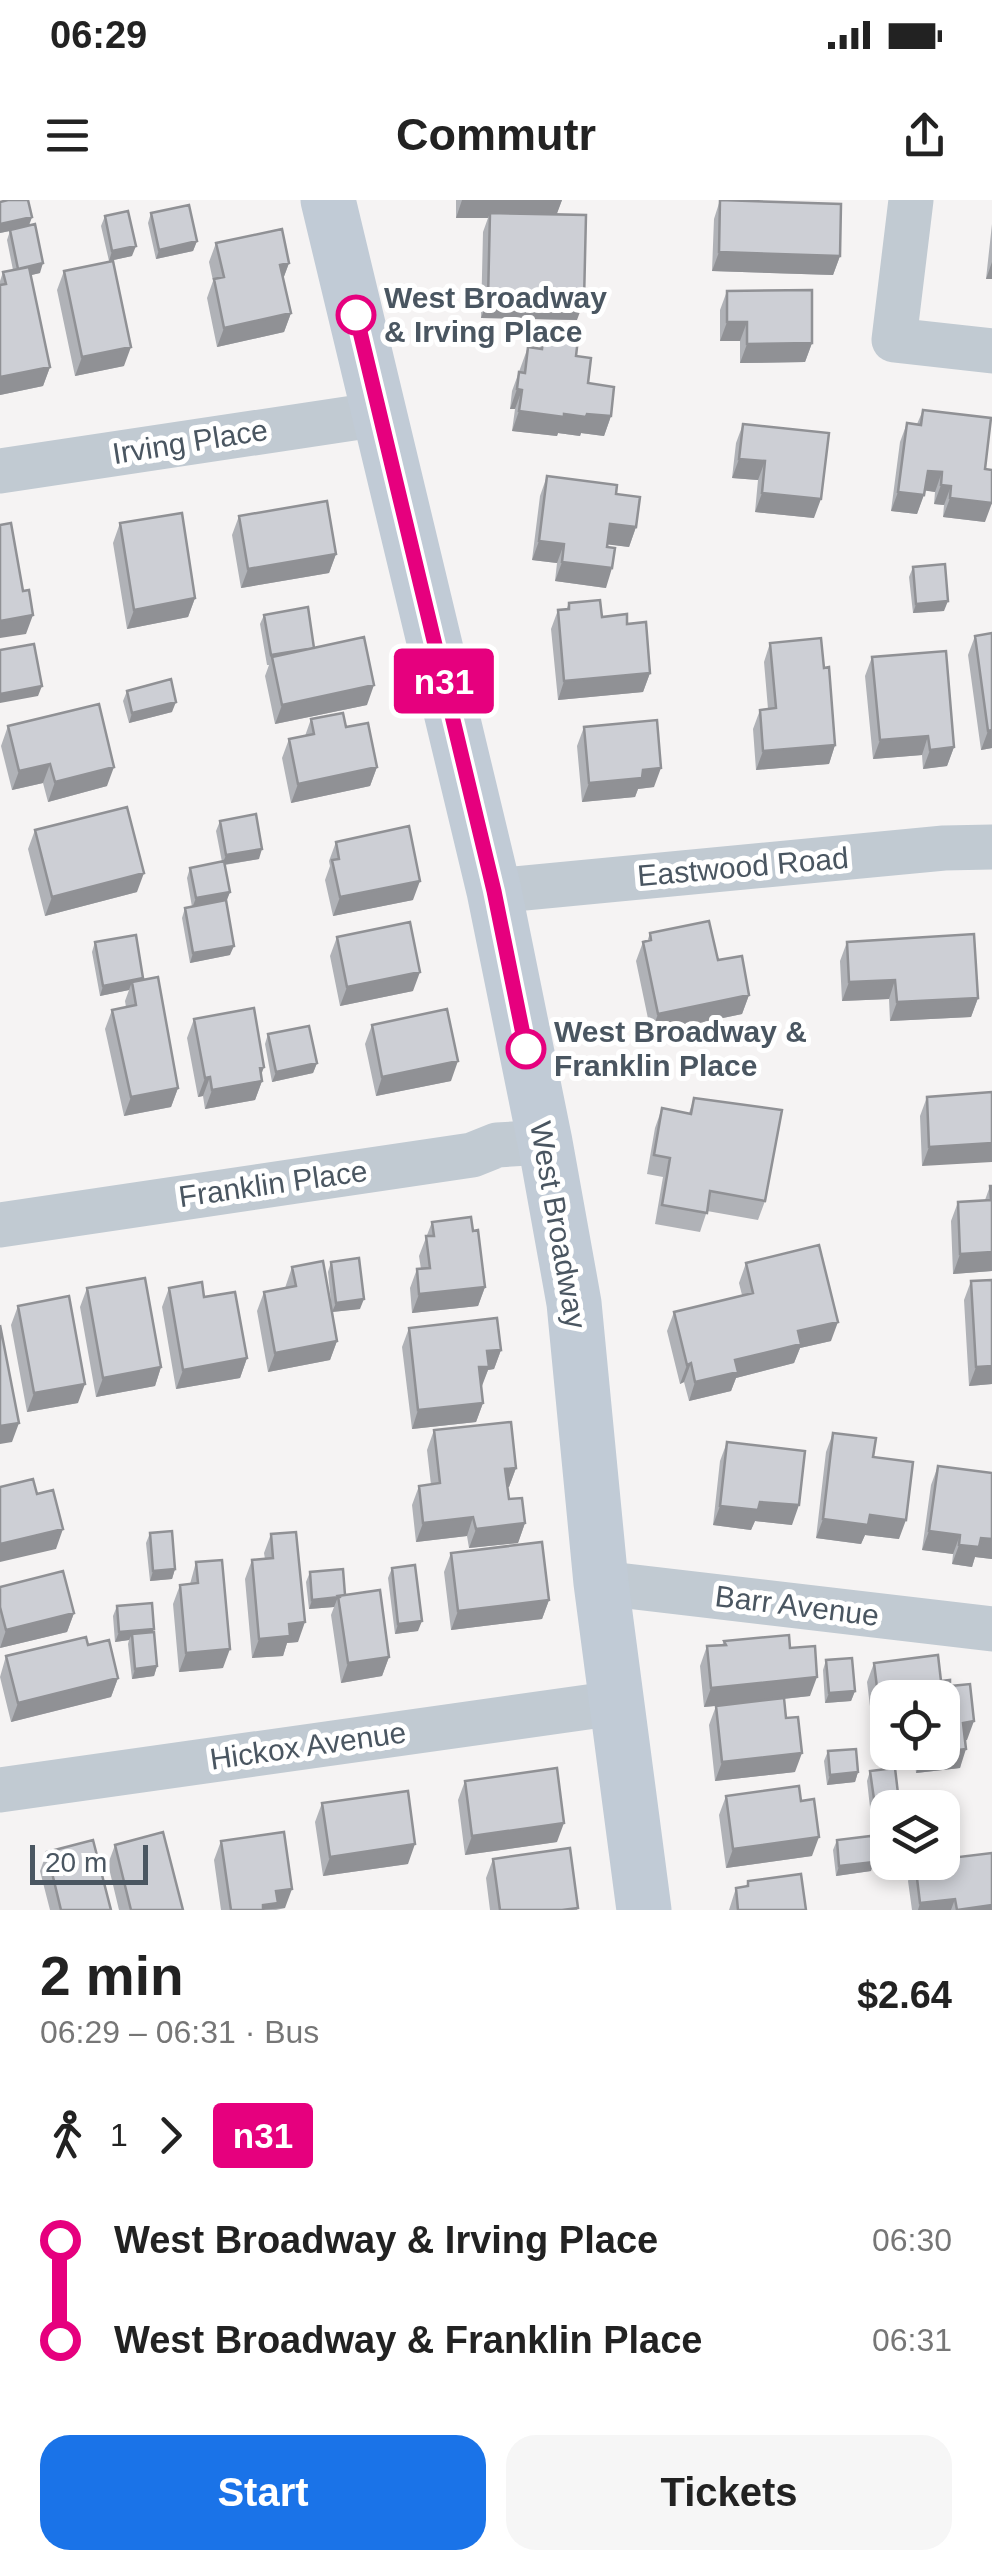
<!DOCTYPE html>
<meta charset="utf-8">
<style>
body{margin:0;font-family:Arial,sans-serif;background:#f6f6f6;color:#222;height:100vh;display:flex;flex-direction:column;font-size:38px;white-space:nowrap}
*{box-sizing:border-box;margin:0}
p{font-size:32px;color:#767676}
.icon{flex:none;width:55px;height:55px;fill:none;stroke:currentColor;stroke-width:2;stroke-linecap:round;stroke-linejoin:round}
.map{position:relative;height:1710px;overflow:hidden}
.panel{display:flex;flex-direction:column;background:#fff;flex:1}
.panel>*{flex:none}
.badge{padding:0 20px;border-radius:8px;font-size:35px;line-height:65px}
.fabs{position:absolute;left:870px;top:1480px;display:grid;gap:20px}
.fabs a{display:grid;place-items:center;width:90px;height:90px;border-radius:20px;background:#fff;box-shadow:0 5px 15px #0003;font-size:50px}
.scale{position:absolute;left:30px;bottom:25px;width:118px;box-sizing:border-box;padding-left:10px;border:5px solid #4a5661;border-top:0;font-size:28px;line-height:35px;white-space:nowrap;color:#4a5661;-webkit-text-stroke:8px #fff;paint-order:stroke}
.map>.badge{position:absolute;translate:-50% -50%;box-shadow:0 0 0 5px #fff}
.legs{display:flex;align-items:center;gap:15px;height:110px;padding:0 40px;font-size:32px}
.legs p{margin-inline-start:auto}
.headline{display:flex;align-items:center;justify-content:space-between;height:170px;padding:0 40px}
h1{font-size:55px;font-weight:700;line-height:75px}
.cta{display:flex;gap:20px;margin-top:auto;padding:20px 40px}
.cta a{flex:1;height:115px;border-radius:30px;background:#1a73e8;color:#fff;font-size:40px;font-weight:700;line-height:115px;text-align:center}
.cta a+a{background:#f6f6f6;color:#222}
ul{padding:0 40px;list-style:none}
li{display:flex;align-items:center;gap:35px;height:100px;font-size:38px}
li i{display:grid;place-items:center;width:15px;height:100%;margin:0 12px;background:currentColor}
li i::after{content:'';width:25px;height:25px;margin:-12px;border:8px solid;border-radius:50%;background:#fff}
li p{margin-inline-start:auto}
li:first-child i{background:linear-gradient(#0000 50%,currentColor 0)}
li:last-child i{background:linear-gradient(currentColor 50%,#0000 0)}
.status{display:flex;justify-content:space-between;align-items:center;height:70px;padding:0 50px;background:#fff;direction:ltr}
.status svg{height:28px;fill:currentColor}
header{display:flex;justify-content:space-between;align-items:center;height:130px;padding:0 40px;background:#fff;font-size:45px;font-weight:700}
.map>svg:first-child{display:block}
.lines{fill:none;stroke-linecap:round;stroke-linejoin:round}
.minor{stroke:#c1cad2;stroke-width:45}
.secondary{stroke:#c1cbd6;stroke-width:55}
.wall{fill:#b0b2b7;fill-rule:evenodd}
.shaded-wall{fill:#909195}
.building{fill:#cdcfd5;stroke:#909195;stroke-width:2.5}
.line-1-casing{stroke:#fff;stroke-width:22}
.line-1{stroke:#e6007e;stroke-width:15}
.stop-1-dot{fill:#fff;stroke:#e6007e;stroke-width:5}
.labels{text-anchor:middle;stroke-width:10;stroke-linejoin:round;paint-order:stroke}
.stop-label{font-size:30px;font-weight:bold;fill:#4a5661;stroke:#fff;text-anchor:start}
.street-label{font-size:30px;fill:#4a5661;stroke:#fff}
</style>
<div class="status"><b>06:29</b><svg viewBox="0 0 49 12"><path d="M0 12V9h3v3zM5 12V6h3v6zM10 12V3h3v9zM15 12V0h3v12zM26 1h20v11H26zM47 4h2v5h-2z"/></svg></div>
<header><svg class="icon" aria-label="menu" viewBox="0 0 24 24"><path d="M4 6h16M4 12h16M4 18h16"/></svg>Commutr<svg class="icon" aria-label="share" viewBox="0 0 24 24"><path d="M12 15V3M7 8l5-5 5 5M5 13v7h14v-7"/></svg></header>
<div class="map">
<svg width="992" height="1710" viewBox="0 0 992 1710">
<rect width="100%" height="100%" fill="#f5f3f3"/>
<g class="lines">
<path class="minor" d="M911,0L894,140L992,151
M0,271L380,214
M494,691L944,648L992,647
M0,1025L472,955L497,945L545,942
M601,1383L992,1429
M0,1590L616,1503"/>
<path class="secondary" d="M328,0L494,691L545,942L574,1103L601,1383L644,1710"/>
</g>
<path class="wall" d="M456,0H562L556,15L577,120L481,118L483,32L488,18H456Z
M720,0L840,56L833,75L712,71L714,19Z
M0,2L32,17L29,26L40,73L31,75L50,167L43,186L0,195V81L3,72L13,70L7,40L10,31L0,33Z
M151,13L197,41L193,51L156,59L148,23Z
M105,16L132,56L109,61L101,26Z
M992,24V79H986Z
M216,43L289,63L283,79L291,113L284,132L217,147L207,98L213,81L209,62Z
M64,71L124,166L75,176L57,90Z
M727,91L812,143L805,162L740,163V141H720V110Z
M544,134L576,156L588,183L611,216L604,236L581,233L580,236L558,233L557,236L512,231L515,209H510L512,191L528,147L539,149Z
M923,210L985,269V322L943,317L944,305L934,304L935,292L925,290L917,314L891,311L900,242L907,223L917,224Z
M743,224L814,318L755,312L758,280L732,278L736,243Z
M547,276L616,294L636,327L629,347L608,344L606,388L555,381L557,363L532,360L540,296Z
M239,316L336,354L329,373L241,388L232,335Z
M120,323L195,398L188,417L127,429L113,343Z
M913,367L944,411L913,413L909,377Z
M569,403L602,417L627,424L650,473L643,492L558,500L551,429L558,410H566Z
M264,415L314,448L367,505L275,524L265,476L269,465H267L260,424Z
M975,436L992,548L981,550L968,455Z
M770,443L824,468L835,545L829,564L756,570L753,529L760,510L768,509L764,462Z
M872,457L954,547L947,566L923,569L922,555L873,559L865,476Z
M127,491L172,512L129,523L123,501Z
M311,519L377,567L370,586L291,603L282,558L289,539L305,536Z
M8,526L107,586L48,602L43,583L12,590L1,546Z
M584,527L654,587L638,589L635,597L582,602L577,546Z
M220,621L259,659L225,665L230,692L226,702L230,755L190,763L182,718L185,708L192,707L187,678L190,668L222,662L216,631Z
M35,630L137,692L45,716L28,649Z
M336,642L413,700L333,716L325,680L330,666L329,661Z
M650,733L749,795L742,814L651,833L636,761L643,742H647Z
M337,737L413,791L340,806L330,756Z
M95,742L142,780L178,888L171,907L124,916L105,829L112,810L126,807L125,801L129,790L100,796L92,752Z
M847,742L978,798L971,817L890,821L889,799L842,801L840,761Z
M194,819L261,876L262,881L255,900L205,909L203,896L198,897L187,838Z
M372,825L451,881L376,896L365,844Z
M268,834L317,863L313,873L272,882L265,844Z
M992,892L922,966L920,916L927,897Z
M694,898L765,1001L758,1020L707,1011L700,1032L655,1024L663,977L647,974L655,928L662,908L689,913Z
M990,986L992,1071L953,1074L951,1021L958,1002L985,1000Z
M432,1022L473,1031L485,1087L478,1106L412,1113L410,1088L417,1069H421L419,1056Z
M331,1062L360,1109L332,1112L328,1072Z
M746,1063L831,1141L800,1148L794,1163L736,1178L731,1191L689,1201L684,1182L680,1184L667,1131L674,1112L742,1095L739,1083Z
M292,1067L337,1141L330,1160L268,1172L257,1111L264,1092L285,1088Z
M971,1081L992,1184L969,1186L964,1100Z
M87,1088L161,1167L155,1186L96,1197L80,1107Z
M169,1088L204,1097L247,1158L240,1178L176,1189L162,1107Z
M18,1106L78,1203L27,1212L11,1125Z
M409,1128L501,1150L494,1169L488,1170L481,1186L483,1203L476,1222L412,1229L402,1147Z
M434,1230L516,1268L509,1287H507L509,1299L525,1323L518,1343L469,1348L467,1336L416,1342L412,1305L419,1286L431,1285L427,1250Z
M833,1233L873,1257L899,1339L865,1335L861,1344L816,1338L826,1252Z
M727,1242L792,1325L755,1321L751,1330L713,1325L720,1261Z
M938,1266L992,1273V1359L975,1357L972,1367L952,1364L953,1354L922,1350L931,1285Z
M150,1333L175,1369L172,1379L150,1381L146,1343Z
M271,1334L298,1442L287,1443L283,1456L252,1458L245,1379L252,1360L265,1359L264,1353Z
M451,1353L549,1400L542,1419L451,1430L444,1372Z
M196,1362L223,1468L179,1472L173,1404L180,1385L190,1384Z
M392,1368L418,1431L395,1434L388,1378Z
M310,1372L345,1395L389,1457L382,1476L341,1483L331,1415L334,1407L309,1409L306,1382Z
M0,1387L74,1413L67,1432L0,1448Z
M117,1406L153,1432L157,1466L154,1476L132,1479L128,1444L129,1440L115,1442L113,1416Z
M724,1441L790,1448L810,1496L784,1499L795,1572L715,1581L709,1525L716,1506L704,1507L700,1466L707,1446L722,1445Z
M6,1456L118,1478L111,1497L11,1522L0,1477Z
M826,1460L855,1491L851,1501L825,1503L823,1470Z
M874,1463L941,1481L950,1486L967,1540H965L960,1568L916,1573L915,1559L877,1563L867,1482ZM888,1498L942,1552H888Z
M828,1551L858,1572L855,1582L827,1585L824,1561Z
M895,1568L871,1616L867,1581L870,1571Z
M465,1581L557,1642L465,1655L458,1600Z
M726,1596L801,1601L812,1656L726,1668L719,1615Z
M322,1603L408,1664L323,1676L315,1622Z
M837,1640L871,1671L836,1676L833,1650Z
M221,1641L285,1708L276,1710H221L214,1660Z
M115,1645L183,1710H119L108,1664Z
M47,1652L111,1710H50L40,1671Z
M493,1659L578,1708L577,1710H490L486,1678Z
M915,1662L992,1710H912L908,1681Z
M748,1681L806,1710H729L736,1688L746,1687Z"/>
<path class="shaded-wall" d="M462,0H562L555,19L490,13L488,18H456Z
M32,17L28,27L0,33V24Z
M197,41L193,51L156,59L159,50Z
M136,46L132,56L109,61L112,51Z
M719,52L840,56L833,75L712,71Z
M992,62V79H986Z
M43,63L40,73L15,79L18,69Z
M289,63L282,82L280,65Z
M488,99L584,101L577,120L481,118Z
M291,113L284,132L217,147L224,128Z
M727,122H747L740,141H720Z
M812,143L805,162L740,163L747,144Z
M131,147L124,166L75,176L82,157Z
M50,167L43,186L0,195V177Z
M517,189L522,190L515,209H510Z
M519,211L564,214H587L611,216L604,236L581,233L580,236L558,233L557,236L512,231Z
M739,259L765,261L758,280L732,278Z
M928,271L942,272L935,292L921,290Z
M941,285L951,286L944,305L934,304Z
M898,292L924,295L917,314L891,311Z
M762,293L821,299L814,318L755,312Z
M950,298L992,303L985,322L943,317Z
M610,324L636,327L629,347L604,344Z
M539,341L564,344L557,363L532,360Z
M336,354L329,373L241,388L248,369Z
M562,362L612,368L606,388L555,381Z
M195,398L188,417L127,429L134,410Z
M948,401L944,411L913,413L916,404Z
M33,415L26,434L0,438V421Z
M650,473L643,492L558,500L564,481Z
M374,485L367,505L275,524L282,505Z
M42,486L38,496L0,503V494Z
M176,502L172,512L129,523L132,513Z
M992,530V548L981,550L988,531Z
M928,536L922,555L873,559L880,540Z
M835,545L829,564L756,570L763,551Z
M954,547L947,566L923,569L930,550Z
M50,564L43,583L12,590L19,571Z
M114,567L107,586L48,602L55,582Z
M377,567L370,586L291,603L298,584Z
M661,568L654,587L638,589L635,597L582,602L589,583L643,570Z
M262,649L259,659L222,665L226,655Z
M144,673L137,692L45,716L52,697Z
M420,681L413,700L333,716L340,697Z
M230,692L226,702L192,708L196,698Z
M234,746L230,755L190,763L193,753Z
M420,772L413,791L340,806L347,787Z
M143,778L139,788L132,782L129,790L100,796L103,786Z
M895,780L889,799L842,801L849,782Z
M749,795L742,814L651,833L658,814Z
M978,798L971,817L890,821L897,802Z
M458,861L451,881L376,896L382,877Z
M317,863L313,873L272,882L276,872Z
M264,867L259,881H262L255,900L205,909L212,890L260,868Z
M210,877L203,896L198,897L205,878Z
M178,888L171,907L124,916L131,897Z
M992,943V962L922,966L929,947Z
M992,1052V1071L953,1074L960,1054Z
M485,1087L478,1106L412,1113L419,1094Z
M364,1099L360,1109L332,1112L336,1103Z
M838,1122L831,1141L800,1148L794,1163L736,1178L731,1191L689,1201L695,1182L735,1160L798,1131Z
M337,1141L330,1160L268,1172L275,1153Z
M501,1150L494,1169L488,1170L482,1186L472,1187L487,1151Z
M247,1158L240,1178L176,1189L183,1170Z
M691,1163L684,1182L680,1184L687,1165Z
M992,1166V1184L969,1186L976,1167Z
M161,1167L155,1186L96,1197L103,1178Z
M85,1184L78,1203L27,1212L34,1193Z
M483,1203L476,1222L412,1229L418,1210Z
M19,1223L12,1242L0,1244V1226Z
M516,1268L509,1287L498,1288L505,1269Z
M760,1302L799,1305L792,1325L755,1321L751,1330L713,1325L720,1306Z
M870,1315L906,1320L899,1339L865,1335L861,1344L816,1338L823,1319Z
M473,1317L467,1336L416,1342L423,1323Z
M525,1323L518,1343L469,1348L476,1329Z
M63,1329L56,1349L0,1362V1344Z
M929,1331L960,1335L953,1354L922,1350Z
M981,1338L992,1339V1359L975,1357L972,1367L952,1364L959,1345Z
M175,1369L172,1379L150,1381L153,1371Z
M338,1397L334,1407L309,1409L312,1400Z
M549,1400L542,1419L451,1430L458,1411Z
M74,1413L67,1432L0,1448L6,1430Z
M422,1421L418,1431L395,1434L398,1424Z
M305,1422L298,1442L287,1443L283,1456L252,1458L259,1439L289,1424Z
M154,1429L150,1439L132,1434L129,1440L115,1442L119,1432Z
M230,1449L223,1468L179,1472L186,1453Z
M389,1457L382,1476L341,1483L348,1463Z
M157,1466L154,1476L132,1479L135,1469Z
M817,1477L810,1496L704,1507L711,1488Z
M118,1478L111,1497L11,1522L18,1503Z
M855,1491L851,1501L825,1503L829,1493Z
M974,1521L967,1540L956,1542L963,1523Z
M884,1544H888V1552H917L915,1559L877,1563Z
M966,1549L960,1568L916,1573L923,1554Z
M802,1553L795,1572L715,1581L722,1562Z
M858,1572L855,1582L827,1585L830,1575Z
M899,1602L898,1608H888V1614L871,1616L875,1606Z
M564,1623L557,1642L465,1655L472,1636Z
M819,1637L812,1656L726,1668L733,1649Z
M415,1644L408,1664L323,1676L330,1657Z
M874,1662L871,1671L836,1676L839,1666Z
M292,1689L285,1708L261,1710L263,1705L276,1691Z
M955,1699L951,1710H918L920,1703Z
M992,1705V1710H957Z"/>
<path class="building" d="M8,0H28L32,17L0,24V2Z
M720,0L841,4L840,56L719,52Z
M189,5L197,41L159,50L151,13Z
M128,11L136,46L112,51L105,16Z
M490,13L586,15L584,101L488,99Z
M35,24L43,63L18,69L10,30Z
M282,29L289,63L280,65L291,113L224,128L214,79L224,77L216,43Z
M113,61L131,147L82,157L64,71Z
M29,67L50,167L0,177V85L6,84L3,72Z
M812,90V143L747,144V122H727V91Z
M544,134L578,139L576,156L591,158L588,183L614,187L611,216L587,214L586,217L564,214V217L519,211L522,190L517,189L519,172L525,173L528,147L542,149Z
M923,210L991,218L985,269L992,270V303L950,298L951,286L941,285L942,272L928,271L924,295L898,292L907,223L921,225Z
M743,224L829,233L821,299L762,293L765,261L739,259Z
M547,276L617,285L616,294L640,297L636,327L610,324L607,347L615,348L612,368L562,362L564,344L539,341Z
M327,301L336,354L248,369L239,316Z
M182,313L195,398L134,410L120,323Z
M11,323L23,391L29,390L33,415L0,421V325Z
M945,364L948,401L916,404L913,367Z
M600,400L602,417L627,414V424L646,422L650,473L564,481L558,410L569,409V403Z
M308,407L314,448L271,455L264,415Z
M992,433V530L988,531L975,436Z
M364,437L374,485L282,505L272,457Z
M821,438L824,468L829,467L835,545L763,551L760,510L776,508L770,443Z
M34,444L42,486L0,494V450Z
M946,451L954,547L930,550L928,536L880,540L872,457Z
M171,479L176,502L132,513L127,491Z
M99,504L114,567L55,582L50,564L19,571L8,526Z
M343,513L346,527L368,523L377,567L298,584L289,539L314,534L311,519Z
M657,520L661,568L643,570L642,578L589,583L584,527Z
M127,607L144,673L52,697L35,630Z
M256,614L262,649L226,655L220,621Z
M409,626L420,681L340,697L332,660L339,659L336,642Z
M224,661L230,692L196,698L190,668Z
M226,700L234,746L193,753L185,708Z
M709,721L718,760L742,756L749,795L658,814L643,742L651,740L650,733Z
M410,722L420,772L347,787L337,737Z
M974,734L978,798L897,802L895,780L849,782L847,742Z
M136,735L143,778L103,786L95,742Z
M158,777L178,888L131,897L112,810L136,805L132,782Z
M254,808L264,867L260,868L262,881L212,890L210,877L205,878L194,819Z
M447,809L458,861L382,877L372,825Z
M309,826L317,863L276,872L268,834Z
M992,892V943L929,947L927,897Z
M694,898L782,910L765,1001L710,991L707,1013L662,1005L670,958L654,955L662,908L691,914Z
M990,986H992V1052L960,1054L958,1002L991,1000Z
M471,1017L473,1031L478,1030L485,1087L419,1094L417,1069L430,1068L426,1036H434L432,1022Z
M819,1045L838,1122L798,1131L801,1144L735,1160L738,1172L695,1182L691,1163L687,1165L674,1112L753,1093L746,1063Z
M359,1058L364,1099L336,1103L331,1062Z
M323,1061L337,1141L275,1153L264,1092L296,1086L292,1067Z
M145,1078L161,1167L103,1178L87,1088Z
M992,1080V1166L976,1167L971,1081Z
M202,1082L204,1097L235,1092L247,1158L183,1170L169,1088Z
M69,1096L85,1184L34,1193L18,1106Z
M497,1118L501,1150L487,1151L489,1167H479L483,1203L418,1210L409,1128Z
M0,1125L19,1223L0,1226Z
M511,1222L516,1268L505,1269L509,1299L522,1298L525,1323L476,1329L473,1317L423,1323L419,1286L440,1283L434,1230Z
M833,1233L876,1238L873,1257L913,1262L906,1320L870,1315L868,1325L823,1319Z
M727,1242L805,1251L799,1305L760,1302L758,1310L720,1306Z
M938,1266L992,1273V1339L981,1338L979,1347L959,1345L960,1335L929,1331Z
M33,1279L37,1294L53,1290L63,1329L0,1344V1287Z
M172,1331L175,1369L153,1371L150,1333Z
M296,1332L305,1422L289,1424L290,1436L259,1439L252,1360L273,1358L271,1334Z
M542,1342L549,1400L458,1411L451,1353Z
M222,1360L230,1449L186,1453L180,1385L198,1383L196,1362Z
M415,1365L422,1421L398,1424L392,1368Z
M343,1369L345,1395L338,1396L339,1397L312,1400L310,1372Z
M63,1371L74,1413L6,1430L0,1407V1387Z
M380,1390L389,1457L348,1463L338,1396Z
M152,1403L154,1429L119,1432L117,1406Z
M154,1432L157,1466L135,1469L132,1434Z
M789,1435L790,1448L815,1446L817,1477L711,1488L707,1446L726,1445L724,1441Z
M86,1437L88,1445L109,1440L118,1478L18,1503L6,1456Z
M938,1455L941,1481L950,1480V1486L970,1484L974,1521L963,1523L966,1549L942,1552V1498H888V1544H884L874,1463Z
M852,1458L855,1491L829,1493L826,1460Z
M784,1498L786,1518L798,1517L802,1553L722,1562L716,1506Z
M856,1549L858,1572L830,1575L828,1551Z
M557,1568L564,1623L472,1636L465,1581Z
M895,1568L899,1602L875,1606L870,1571Z
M799,1586L801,1601L814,1599L819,1637L733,1649L726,1596Z
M408,1591L415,1644L330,1657L322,1603Z
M163,1632L183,1710H131L115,1645Z
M284,1632L292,1689L276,1691L278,1703L263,1705V1710H231L221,1641Z
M871,1636L874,1662L839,1666L837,1640Z
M93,1640L111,1710H61L47,1652Z
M570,1648L578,1708L562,1710H500L493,1659Z
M992,1653V1705L957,1710L955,1699L920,1703L915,1662H942V1659Z
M801,1674L806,1710H738L736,1688L748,1686V1681Z"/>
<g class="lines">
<g class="line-1-casing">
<path id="line-1" d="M356,115L494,691L526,849"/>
</g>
<use href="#line-1" class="line-1"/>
</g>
<g class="stop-1-dot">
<circle cx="356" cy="115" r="18"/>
<circle cx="526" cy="849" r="18"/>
</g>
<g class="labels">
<g class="stop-label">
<text x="384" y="108">West Broadway<tspan x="384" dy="34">&amp; Irving Place</tspan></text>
<text x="554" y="842">West Broadway &amp;<tspan x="554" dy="34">Franklin Place</tspan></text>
</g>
<g class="street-label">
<text transform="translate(190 242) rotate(-9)" y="10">Irving Place</text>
<text transform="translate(743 667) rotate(-5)" y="10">Eastwood Road</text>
<text transform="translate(273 984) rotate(-8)" y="10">Franklin Place</text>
<text transform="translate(558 1025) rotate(80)" y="10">West Broadway</text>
<text transform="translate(797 1406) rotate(7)" y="10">Barr Avenue</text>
<text transform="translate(308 1546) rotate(-8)" y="10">Hickox Avenue</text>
</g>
</g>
</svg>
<div class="fabs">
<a><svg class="icon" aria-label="locate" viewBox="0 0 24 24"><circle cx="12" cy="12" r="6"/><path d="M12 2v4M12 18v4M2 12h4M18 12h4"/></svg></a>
<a><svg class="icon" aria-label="layers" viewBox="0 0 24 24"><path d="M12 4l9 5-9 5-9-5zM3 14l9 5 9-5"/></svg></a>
</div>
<div class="scale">20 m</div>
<b class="badge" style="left:444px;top:481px;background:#e6007e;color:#fff">n31</b>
</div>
<section class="panel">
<div class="headline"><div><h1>2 min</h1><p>06:29 – 06:31 · Bus</p></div><b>$2.64</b></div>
<div class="legs"><svg class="icon" aria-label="walk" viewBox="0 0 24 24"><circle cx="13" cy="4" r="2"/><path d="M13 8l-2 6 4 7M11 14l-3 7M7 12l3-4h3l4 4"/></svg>1<svg class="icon" aria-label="forward" viewBox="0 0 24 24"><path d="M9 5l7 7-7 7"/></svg><b class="badge" style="background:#e6007e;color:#fff">n31</b></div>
<ul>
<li><i style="color:#e6007e"></i><b>West Broadway &amp; Irving Place</b><p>06:30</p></li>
<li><i style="color:#e6007e"></i><b>West Broadway &amp; Franklin Place</b><p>06:31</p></li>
</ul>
<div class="cta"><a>Start</a><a>Tickets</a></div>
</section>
